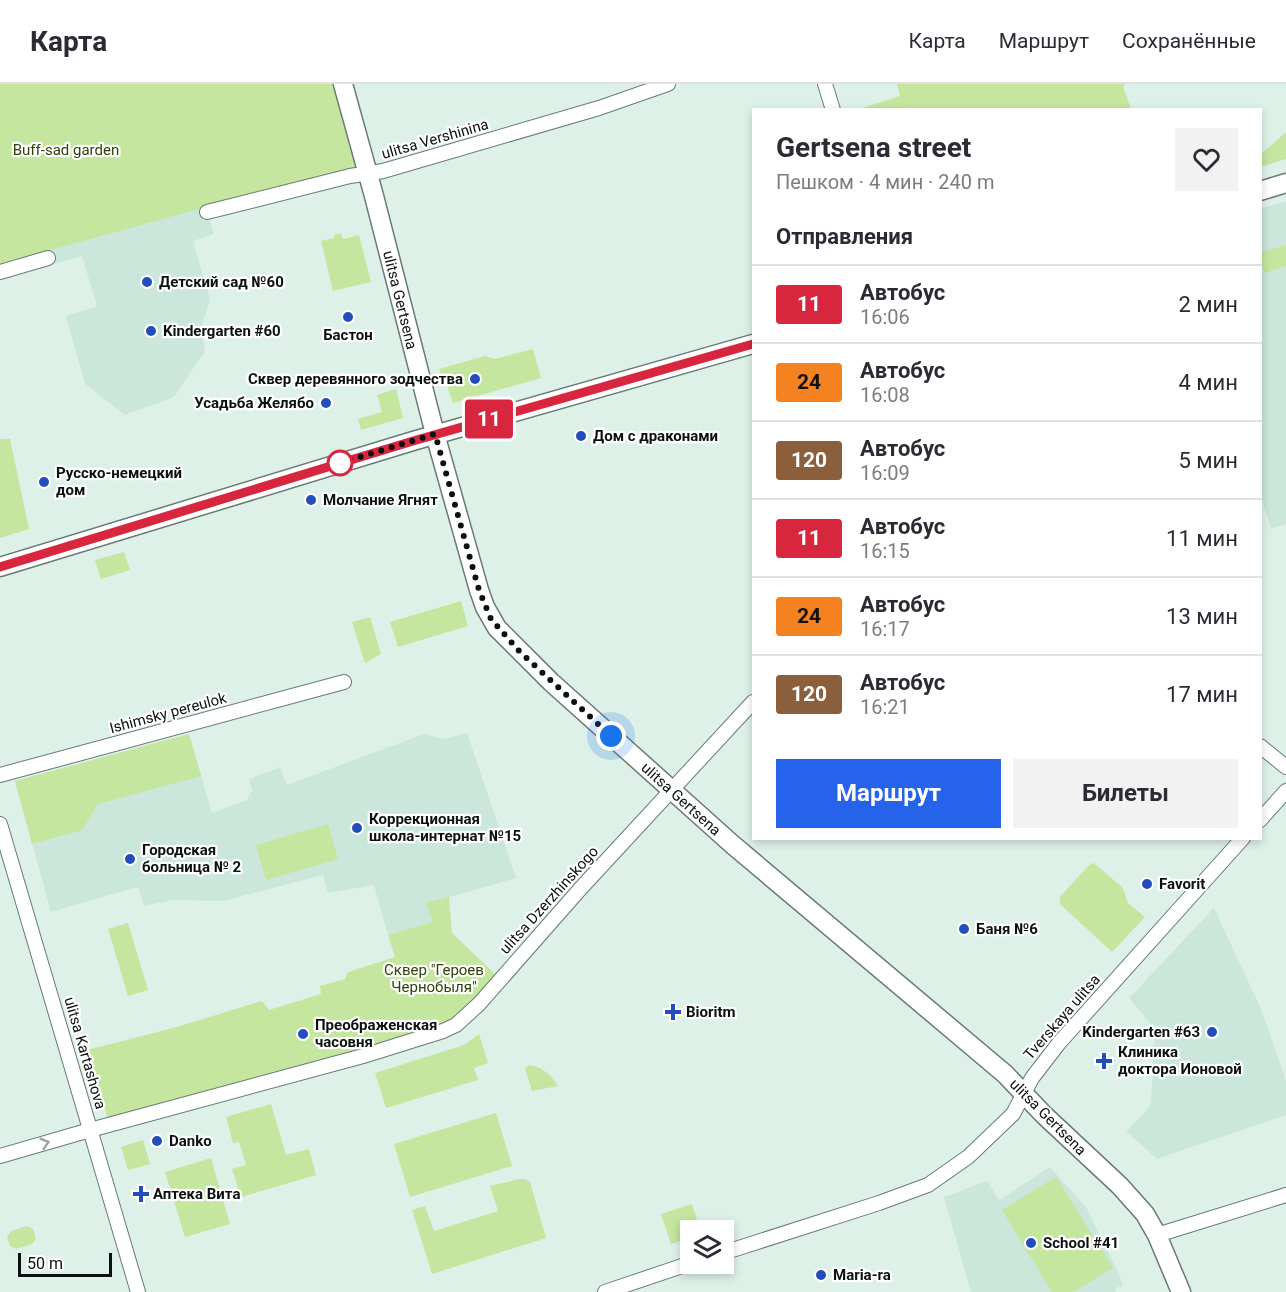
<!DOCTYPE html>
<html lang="ru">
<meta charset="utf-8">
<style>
body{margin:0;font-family:Roboto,sans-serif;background:#f2f2f3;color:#2b2b33;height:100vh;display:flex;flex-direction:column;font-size:22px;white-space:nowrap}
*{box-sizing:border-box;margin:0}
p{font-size:20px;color:#7c7c81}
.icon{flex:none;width:33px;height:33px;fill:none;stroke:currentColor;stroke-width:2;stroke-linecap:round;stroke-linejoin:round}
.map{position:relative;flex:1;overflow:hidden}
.side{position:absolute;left:752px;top:24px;width:510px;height:732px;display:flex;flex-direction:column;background:#fff;border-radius:0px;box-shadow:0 3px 9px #0003}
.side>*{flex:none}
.badge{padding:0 12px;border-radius:4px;font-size:21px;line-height:39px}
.controls{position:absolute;left:680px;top:1136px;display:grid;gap:12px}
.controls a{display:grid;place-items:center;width:54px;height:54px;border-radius:0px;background:#fff;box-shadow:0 3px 9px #0003;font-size:30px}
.scale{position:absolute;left:18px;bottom:15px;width:94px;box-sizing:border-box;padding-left:6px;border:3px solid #0b110f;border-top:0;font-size:16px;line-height:21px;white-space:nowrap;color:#0b110f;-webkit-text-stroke:4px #fff;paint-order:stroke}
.you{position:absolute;width:30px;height:30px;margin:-15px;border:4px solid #fff;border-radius:50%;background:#1a73e8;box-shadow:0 0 0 9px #1a73e833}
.map>.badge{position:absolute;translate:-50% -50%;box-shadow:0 0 0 3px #fff}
h2{padding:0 24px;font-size:22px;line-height:54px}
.round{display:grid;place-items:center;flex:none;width:63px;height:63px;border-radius:0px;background:#f2f2f3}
.overview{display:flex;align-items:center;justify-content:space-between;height:102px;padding:0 24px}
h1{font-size:28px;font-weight:700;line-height:45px}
.cta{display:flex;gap:12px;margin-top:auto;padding:12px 24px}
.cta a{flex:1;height:69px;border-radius:0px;background:#2563eb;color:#fff;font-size:24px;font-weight:700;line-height:69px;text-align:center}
.cta a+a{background:#f2f2f3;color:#2b2b33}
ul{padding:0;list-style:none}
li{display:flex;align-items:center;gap:18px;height:78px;padding:0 24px;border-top:2px solid #e1e1e2}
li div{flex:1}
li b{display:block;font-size:22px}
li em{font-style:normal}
li .badge{min-width:66px;font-weight:700;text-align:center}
header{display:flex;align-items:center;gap:36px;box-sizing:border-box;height:84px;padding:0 30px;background:#fff;border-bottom:2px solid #e1e1e2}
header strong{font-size:28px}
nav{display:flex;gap:33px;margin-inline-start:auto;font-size:21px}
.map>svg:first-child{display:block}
.built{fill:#cbe6da}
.green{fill:#c4e69e}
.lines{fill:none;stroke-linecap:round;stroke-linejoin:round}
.street-casing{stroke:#697a72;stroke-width:16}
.secondary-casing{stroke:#697a72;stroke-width:21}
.street{stroke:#fff;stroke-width:14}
.secondary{stroke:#fff;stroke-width:18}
.oneway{stroke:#9da09f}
.line-casing{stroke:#fff;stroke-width:14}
.line{stroke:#d7263d;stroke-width:9}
.walk{stroke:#0b110f;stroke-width:6;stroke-dasharray:0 10.8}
.poi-dot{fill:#234dbb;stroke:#fff;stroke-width:2}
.stop-dot{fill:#fff;stroke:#d7263d;stroke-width:3}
.labels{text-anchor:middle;stroke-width:4.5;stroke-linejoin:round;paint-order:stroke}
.street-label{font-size:15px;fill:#0b110f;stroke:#fff}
.park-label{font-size:15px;fill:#2d4406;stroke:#fff}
.poi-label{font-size:15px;font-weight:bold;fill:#0b110f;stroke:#fff;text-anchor:start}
</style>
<header>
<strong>Карта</strong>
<nav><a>Карта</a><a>Маршрут</a><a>Сохранённые</a></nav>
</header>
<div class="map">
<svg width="1286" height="1208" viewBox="0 0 1286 1208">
<rect width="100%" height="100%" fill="#def1e8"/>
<path class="built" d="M198,97L214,150L193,157L210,215L201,245L205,267L174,313L125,331L85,300L66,232L97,222L82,172L50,181L38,142Z
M1286,117V440L1271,445L1260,410V125Z
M467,649L516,794L449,813L450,834L388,851L374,801L328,809L323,791L223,817L173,816L144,822L138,803L51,828L15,697L189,650L212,729L247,716L252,707L249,695L280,683L287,701L424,650L444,655Z
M1214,824L1261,925L1286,996V1031L1157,1075L1126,1047L1146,1027L1151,1018L1155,945L1129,914Z
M1050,1083L1086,1123L1119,1190L1123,1202L1115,1204L1116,1208H971L944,1113L987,1097L999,1116Z"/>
<path class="green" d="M0,0H333L357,84L206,123L0,180Z
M897,0H1125L1123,3L1131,25H859L900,12Z
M1286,48V75L1260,83V71Z
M341,149L343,155L359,151L371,198L333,207L321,157L334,154V151Z
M1286,161V182L1264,189L1260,169Z
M533,265L541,294L453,319L447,301H444L439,285L485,272L495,275Z
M396,305L403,334L361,346L358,335L382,328L377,311Z
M0,355H10L29,445L0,454Z
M124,468L130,486L101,495L95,476Z
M461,517L468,542L398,563L390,538Z
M370,533L381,570L365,579L352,538Z
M189,650L201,692L98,720L82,746L32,760L15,697Z
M328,740L338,775L266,796L256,761Z
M1094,779L1123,804L1128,819L1145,833L1112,868L1060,820V813L1089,781Z
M449,813L452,849L496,891L463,928L438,944L360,967L272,989L108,1035L87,966L173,944L262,917L269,926L321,910L320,902L345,895L348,888L395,873L388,851L433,838L426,819Z
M128,839L148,906L128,912L108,845Z
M479,950L488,979L474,984L478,996L386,1024L375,989L464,961Z
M529,981C543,983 551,991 558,1002L532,1007L525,985Z
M271,1020L286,1071L309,1065L316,1091L241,1113L232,1085L246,1081L239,1058L233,1059L226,1033Z
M496,1029L512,1082L410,1113L394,1060Z
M143,1056L150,1080L128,1086L121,1063Z
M211,1074L230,1140L185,1153L165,1088Z
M1056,1093L1113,1184L1073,1208H1052L1002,1126Z
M519,1095H526L530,1098L546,1154L432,1190L412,1126L425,1122L434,1147L498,1127L490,1102Z
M692,1120L700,1146H690V1154L671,1160L661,1130Z
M27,1142L33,1145L36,1154L32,1160L16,1165L10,1162L7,1153L11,1147Z"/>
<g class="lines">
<g class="street-casing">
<path id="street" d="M825,0L833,26
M207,128L350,92L383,87L599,24L668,0
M0,188L48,174
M1260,662L1286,683
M0,691L344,598
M1260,736L1286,707
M0,740L138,1208
M0,1072L90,1046L363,972L443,947L456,941L479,920L581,804L753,618
M1157,1151L1286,1111
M723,1169L879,1119L928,1101L968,1073L1013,1030L1032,994L1059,959L1243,754
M605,1208L691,1179"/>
</g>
<g class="secondary-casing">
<path id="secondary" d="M343,0L374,112L435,350L479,506L485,523L497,544L551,598L733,761L1005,990L1044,1031L1120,1102L1145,1130L1157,1151L1181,1208
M1260,107L1286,99
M0,483L413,357L753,260"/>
</g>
<use href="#street" class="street"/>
<use href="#secondary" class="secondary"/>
</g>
<defs><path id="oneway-chevron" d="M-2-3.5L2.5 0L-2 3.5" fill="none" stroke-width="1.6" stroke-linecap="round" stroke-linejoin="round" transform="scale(1.5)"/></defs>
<use class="oneway" href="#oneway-chevron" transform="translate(45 1059) rotate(-17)"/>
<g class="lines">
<g class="line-casing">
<path id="line" d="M0,483L413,357L753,260"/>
</g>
<use href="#line" class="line"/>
<path class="walk" d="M340,379L435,350L479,506L491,535L520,568L611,652"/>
</g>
<g class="poi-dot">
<circle cx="147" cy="198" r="6"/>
<circle cx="348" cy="233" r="6"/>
<circle cx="151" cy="247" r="6"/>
<circle cx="475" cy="295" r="6"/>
<circle cx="326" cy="319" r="6"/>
<circle cx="581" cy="352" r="6"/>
<circle cx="44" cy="398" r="6"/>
<circle cx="311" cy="416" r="6"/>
<circle cx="357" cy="744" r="6"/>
<circle cx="130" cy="775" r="6"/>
<circle cx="1147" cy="800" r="6"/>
<circle cx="964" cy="845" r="6"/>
<path d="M670 919h6v6h6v6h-6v6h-6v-6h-6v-6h6z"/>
<circle cx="1212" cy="948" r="6"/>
<circle cx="303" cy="950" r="6"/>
<path d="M1101 968h6v6h6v6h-6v6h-6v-6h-6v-6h6z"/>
<circle cx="157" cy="1057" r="6"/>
<path d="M138 1101h6v6h6v6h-6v6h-6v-6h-6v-6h6z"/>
<circle cx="1031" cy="1159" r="6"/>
<circle cx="821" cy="1191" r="6"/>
</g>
<circle class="stop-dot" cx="340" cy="379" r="12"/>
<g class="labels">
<g class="street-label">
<text transform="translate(435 55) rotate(-16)" y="5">ulitsa Vershinina</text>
<text transform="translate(400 216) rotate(76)" y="5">ulitsa Gertsena</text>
<text transform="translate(168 629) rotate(-15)" y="5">Ishimsky pereulok</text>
<text transform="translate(681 715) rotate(42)" y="5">ulitsa Gertsena</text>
<text transform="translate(549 816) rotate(-48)" y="5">ulitsa Dzerzhinskogo</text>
<text transform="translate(1062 933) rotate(-49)" y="5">Tverskaya ulitsa</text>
<text transform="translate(85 969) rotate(74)" y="5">ulitsa Kartashova</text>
<text transform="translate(1048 1033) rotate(45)" y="5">ulitsa Gertsena</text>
</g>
<g class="park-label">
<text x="66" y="71">Buff-sad garden</text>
<text x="434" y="891">Сквер "Героев<tspan x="434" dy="17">Чернобыля"</tspan></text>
</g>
<g class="poi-label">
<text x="159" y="203">Детский сад №60</text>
<text x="163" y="252">Kindergarten #60</text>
<text x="348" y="256" text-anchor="middle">Бастон</text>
<text x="463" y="300" text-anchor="end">Сквер деревянного зодчества</text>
<text x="314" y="324" text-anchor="end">Усадьба Желябо</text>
<text x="593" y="357">Дом с драконами</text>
<text x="56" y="394">Русско-немецкий<tspan x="56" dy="17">дом</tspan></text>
<text x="323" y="421">Молчание Ягнят</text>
<text x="369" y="740">Коррекционная<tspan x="369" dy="17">школа-интернат №15</tspan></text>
<text x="142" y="771">Городская<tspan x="142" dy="17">больница № 2</tspan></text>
<text x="1159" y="805">Favorit</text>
<text x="976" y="850">Баня №6</text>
<text x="686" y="933">Bioritm</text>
<text x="315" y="946">Преображенская<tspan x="315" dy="17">часовня</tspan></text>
<text x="1200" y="953" text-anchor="end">Kindergarten #63</text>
<text x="1118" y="973">Клиника<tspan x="1118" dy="17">доктора Ионовой</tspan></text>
<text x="169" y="1062">Danko</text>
<text x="153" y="1115">Аптека Вита</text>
<text x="1043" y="1164">School #41</text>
<text x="833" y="1196">Maria-ra</text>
</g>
</g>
</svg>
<div class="controls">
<a><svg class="icon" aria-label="layers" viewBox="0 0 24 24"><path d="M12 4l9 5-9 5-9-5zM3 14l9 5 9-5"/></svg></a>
</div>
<div class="scale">50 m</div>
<div class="you" style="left:611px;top:652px"></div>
<b class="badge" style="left:489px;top:335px;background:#d7263d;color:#fff">11</b>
<section class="side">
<div class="overview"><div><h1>Gertsena street</h1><p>Пешком · 4 мин · 240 m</p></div><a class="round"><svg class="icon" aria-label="heart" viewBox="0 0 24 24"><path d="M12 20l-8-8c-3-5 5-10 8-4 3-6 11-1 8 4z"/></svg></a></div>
<h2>Отправления</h2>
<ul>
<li><span class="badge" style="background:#d7263d;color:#fff">11</span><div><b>Автобус</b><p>16:06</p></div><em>2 мин</em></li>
<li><span class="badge" style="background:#f58220;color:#111">24</span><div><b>Автобус</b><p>16:08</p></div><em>4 мин</em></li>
<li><span class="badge" style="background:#8b5e3c;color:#fff">120</span><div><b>Автобус</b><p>16:09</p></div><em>5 мин</em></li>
<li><span class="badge" style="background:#d7263d;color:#fff">11</span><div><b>Автобус</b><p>16:15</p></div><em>11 мин</em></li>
<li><span class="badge" style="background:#f58220;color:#111">24</span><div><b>Автобус</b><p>16:17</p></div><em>13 мин</em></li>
<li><span class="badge" style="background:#8b5e3c;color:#fff">120</span><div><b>Автобус</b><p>16:21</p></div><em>17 мин</em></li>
</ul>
<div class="cta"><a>Маршрут</a><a>Билеты</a></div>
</section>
</div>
